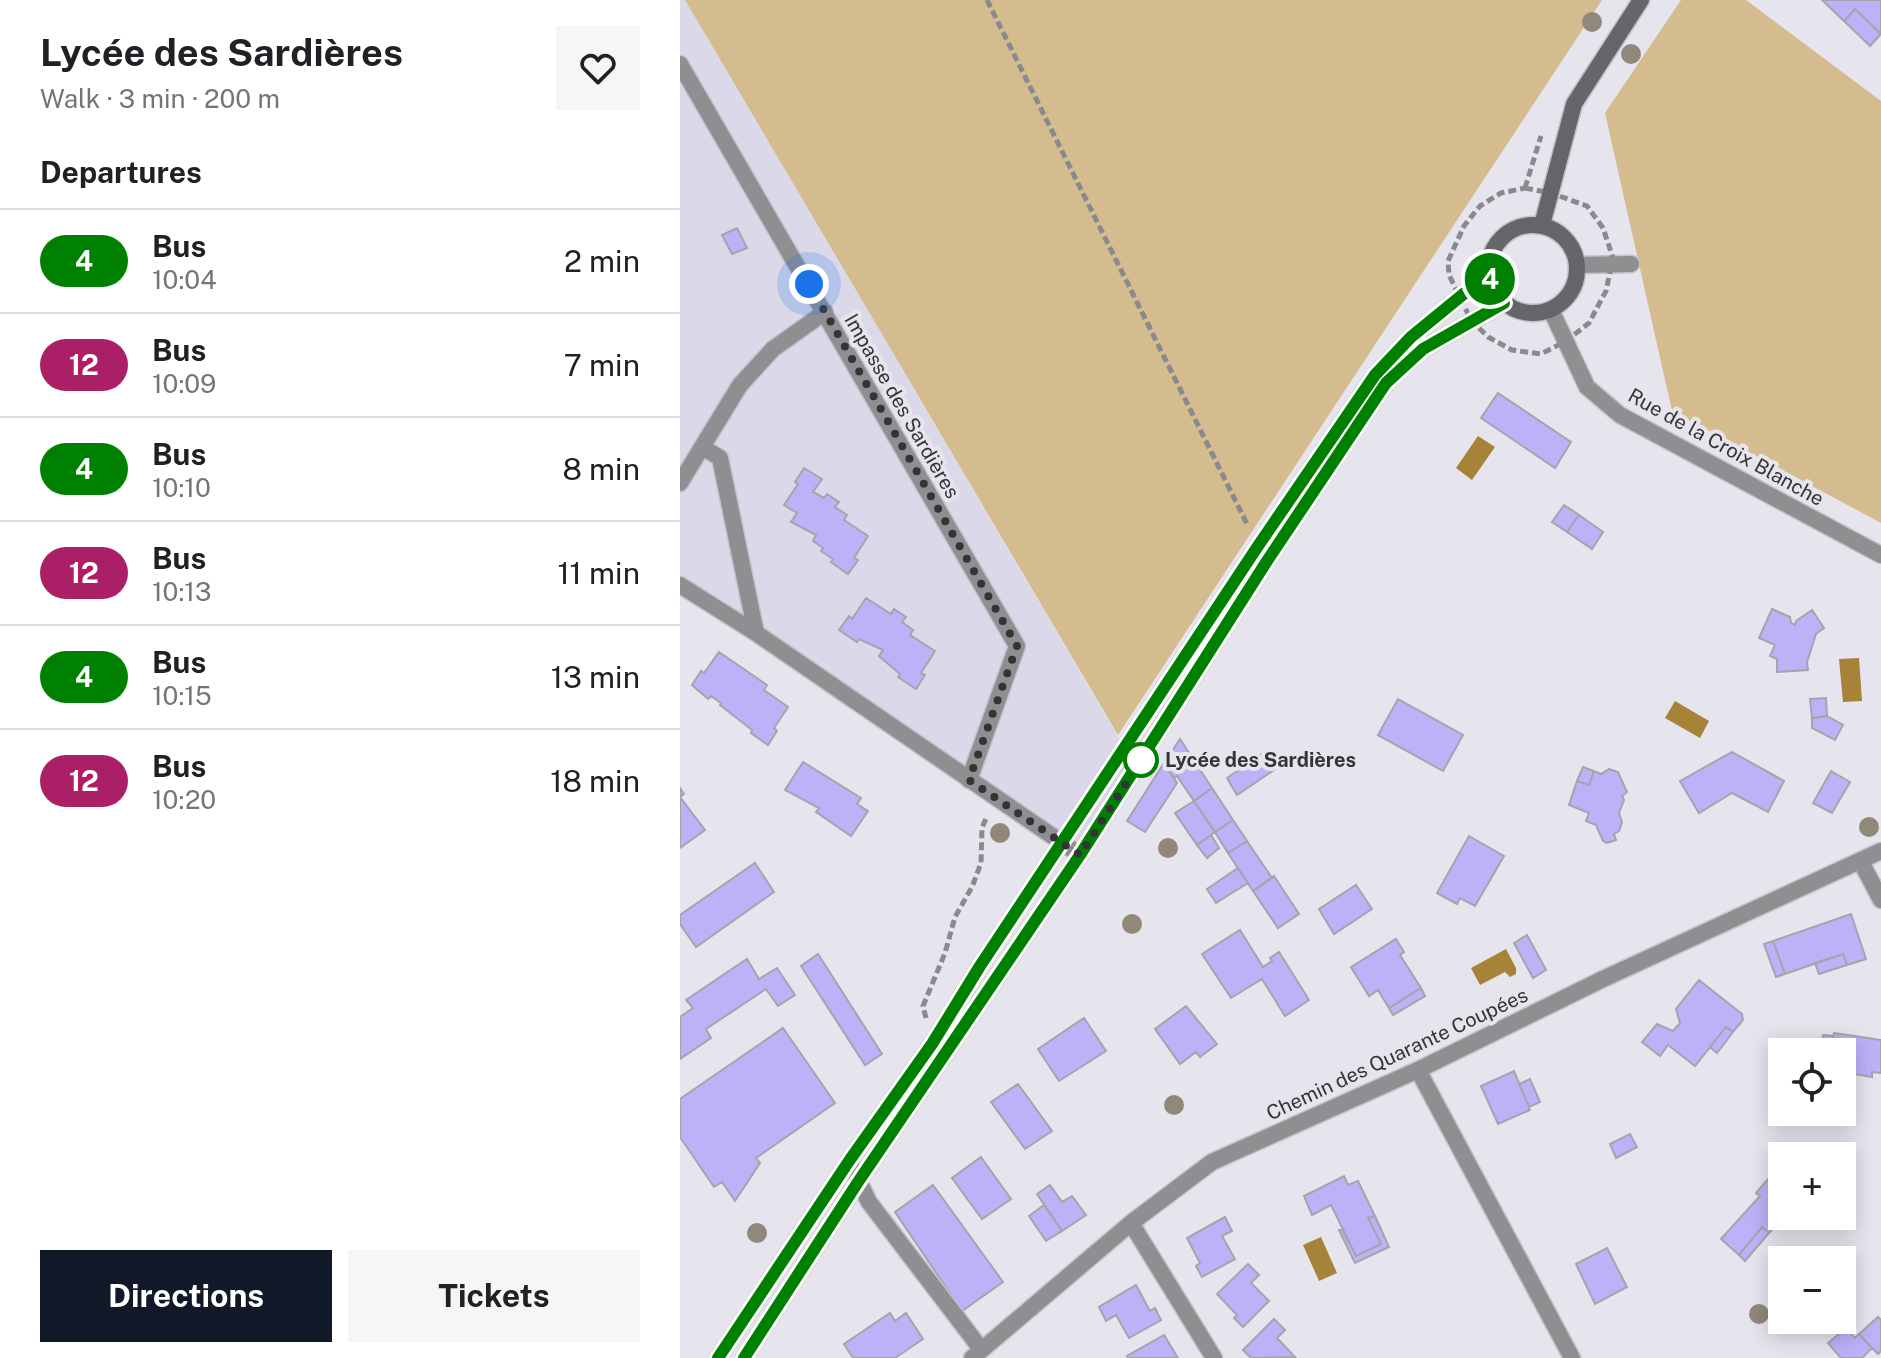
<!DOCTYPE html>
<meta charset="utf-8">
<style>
body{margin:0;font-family:"Public Sans",sans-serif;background:#f6f6f6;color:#202124;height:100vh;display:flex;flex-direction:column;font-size:30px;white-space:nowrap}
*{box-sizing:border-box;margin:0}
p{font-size:26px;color:#757577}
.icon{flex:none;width:44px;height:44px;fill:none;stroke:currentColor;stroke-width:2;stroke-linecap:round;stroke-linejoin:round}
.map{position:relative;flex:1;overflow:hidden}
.details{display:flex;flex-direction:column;background:#fff;width:680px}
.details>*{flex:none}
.badge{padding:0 16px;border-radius:26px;font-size:28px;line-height:52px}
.tools{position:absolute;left:1088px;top:1038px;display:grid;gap:16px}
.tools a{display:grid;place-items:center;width:88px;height:88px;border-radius:0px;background:#fff;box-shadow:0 4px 20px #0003;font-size:40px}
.you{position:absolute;width:40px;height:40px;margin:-20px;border:6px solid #fff;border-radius:50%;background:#1a73e8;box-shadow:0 0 0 12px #1a73e833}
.map>.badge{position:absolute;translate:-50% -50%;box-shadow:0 0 0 4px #fff}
h2{padding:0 40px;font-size:30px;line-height:72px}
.round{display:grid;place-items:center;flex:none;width:84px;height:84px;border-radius:0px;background:#f6f6f6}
.headline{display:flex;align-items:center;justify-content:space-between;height:136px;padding:0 40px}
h1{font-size:38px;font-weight:700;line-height:60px}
.cta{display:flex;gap:16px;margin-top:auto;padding:16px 40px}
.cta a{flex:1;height:92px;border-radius:0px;background:#111827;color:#fff;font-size:32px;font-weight:700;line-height:92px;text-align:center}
.cta a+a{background:#f6f6f6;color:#202124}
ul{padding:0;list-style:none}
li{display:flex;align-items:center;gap:24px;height:104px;padding:0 40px;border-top:2px solid #e0e0e0}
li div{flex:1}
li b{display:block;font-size:30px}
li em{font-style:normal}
li .badge{min-width:88px;font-weight:700;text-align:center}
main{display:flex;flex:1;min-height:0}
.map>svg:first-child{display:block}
.built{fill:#dbd9e9}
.green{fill:#d5bc8f}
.water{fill:#a78239}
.building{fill:#bdb1f8;stroke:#a5a4ad;stroke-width:2}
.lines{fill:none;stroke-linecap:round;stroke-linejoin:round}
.lane-casing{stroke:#c2c2c9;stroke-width:19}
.street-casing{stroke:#c2c2c9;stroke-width:19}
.secondary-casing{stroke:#c2c2c9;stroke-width:19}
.path{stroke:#89898f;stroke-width:5;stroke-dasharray:8 4;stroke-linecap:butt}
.lane{stroke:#8f8f92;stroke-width:16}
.street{stroke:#8f8f92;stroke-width:16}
.secondary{stroke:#66656a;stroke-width:16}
.tree{fill:#92887a}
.line-casing{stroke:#fff;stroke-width:18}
.line{stroke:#008000;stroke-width:12}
.walk{stroke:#343437;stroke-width:8;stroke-dasharray:0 14.4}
.stop-dot{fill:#fff;stroke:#008000;stroke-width:4}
.labels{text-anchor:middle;stroke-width:8;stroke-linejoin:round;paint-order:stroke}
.street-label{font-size:20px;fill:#343437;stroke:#e6e5ee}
.stop-label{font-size:20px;font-weight:bold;fill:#343437;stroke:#e6e5ee;text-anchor:start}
</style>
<main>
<section class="details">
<div class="headline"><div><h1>Lycée des Sardières</h1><p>Walk · 3 min · 200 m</p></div><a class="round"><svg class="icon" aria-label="heart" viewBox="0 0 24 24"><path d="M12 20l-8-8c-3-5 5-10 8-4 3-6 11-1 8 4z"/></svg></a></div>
<h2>Departures</h2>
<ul>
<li><span class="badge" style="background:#008000;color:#fff">4</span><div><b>Bus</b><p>10:04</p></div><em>2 min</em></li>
<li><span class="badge" style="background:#ab1f66;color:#fff">12</span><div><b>Bus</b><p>10:09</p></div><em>7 min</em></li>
<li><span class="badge" style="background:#008000;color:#fff">4</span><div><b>Bus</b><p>10:10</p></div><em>8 min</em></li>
<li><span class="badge" style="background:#ab1f66;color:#fff">12</span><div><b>Bus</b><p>10:13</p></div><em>11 min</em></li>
<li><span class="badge" style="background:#008000;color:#fff">4</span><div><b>Bus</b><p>10:15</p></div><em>13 min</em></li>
<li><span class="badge" style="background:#ab1f66;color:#fff">12</span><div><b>Bus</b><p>10:20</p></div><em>18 min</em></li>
</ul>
<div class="cta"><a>Directions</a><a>Tickets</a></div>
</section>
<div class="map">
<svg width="1201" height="1358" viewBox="0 0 1201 1358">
<rect width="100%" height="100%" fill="#e6e5ee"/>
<path class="built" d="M0,0H5L453,762L400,855L0,588Z"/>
<path class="green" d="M5,0H922L438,735Z
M1001,0H1066L1201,101V523L992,411L925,113Z"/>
<path class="water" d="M798,436L815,447L792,480L776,468Z
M1179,658L1182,701L1163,702L1159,659Z
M995,701L1029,721L1020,738L985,718Z
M826,949L836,968V974L830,977L825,972L800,985L791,968Z
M641,1237L657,1273L639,1281L623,1245Z"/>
<path class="building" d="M1142,0H1201V34L1175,9L1164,21Z
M1175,9L1201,34L1190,46L1164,21Z
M57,228L67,248L52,254L42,235Z
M818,393L891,442L875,468L801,418Z
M124,468L142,479L133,492L144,498L147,494L159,502L155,507L167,515L164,520L188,536L174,558L178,560L168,574L151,562L153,559L141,551L143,548L133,541L136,535L111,522L117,513L104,505L118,484L115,482Z
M884,505L899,515L887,532L872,522Z
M899,515L923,532L912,549L887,532Z
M186,598L211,614L214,609L226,617L222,622L233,630L230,635L255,651L241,673L245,675L236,689L218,677L220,674L199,656L203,650L179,639L177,642L159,630L169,616L172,619Z
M1092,609L1110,617L1111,623L1115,625L1116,621L1132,610L1144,628L1136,634L1127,662L1128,670L1097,672V659L1090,656L1095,645L1079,638Z
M39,652L87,685L84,690L108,707L94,728L97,731L88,745L71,733L72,730L40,705L41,703L31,696L28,699L12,685L21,671L24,673Z
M1146,698L1147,716L1132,718L1130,699Z
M718,699L783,735L763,771L698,735Z
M1147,716L1163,725L1155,740L1132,728V718Z
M500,739L532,788L514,801L497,776L494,778L484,763Z
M589,749L600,766L557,795L547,778Z
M1052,752L1104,781L1088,812L1052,793L1019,813L1000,781Z
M123,762L181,798L177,804L188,811L171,836L136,812L139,808L105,790Z
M484,763L497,783L465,832L447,821Z
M903,767L914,771L909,785L897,781Z
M929,769L938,772L947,792L942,796L944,800L939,813L942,822L939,831L934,834L936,840L927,843L923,841L916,825L906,821L909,813L889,805L897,781L909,785L914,771L921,774Z
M1151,771L1170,782L1152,813L1133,803Z
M0,788L4,794L0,797L25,830L0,848Z
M532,788L553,820L535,832L514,801Z
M514,801L535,832L517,845L495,813Z
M553,820L567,841L548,853L535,832Z
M531,835L539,848L527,858L517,845Z
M789,836L824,856L795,906L780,898L777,904L757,893Z
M567,841L592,878L573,891L548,853Z
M75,863L94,892L16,947L0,924V915Z
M558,868L568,883L536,903L527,889Z
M594,876L619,914L598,928L573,891Z
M676,885L692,909L654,934L639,909Z
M1171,914L1186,959L1167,965L1163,954L1105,974L1093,941Z
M560,930L583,967L592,961L590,958L599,952L629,1000L605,1016L582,979L551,998L522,954Z
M847,935L866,970L853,978L834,943Z
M716,939L724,952L720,955L741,988L709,1008L698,990L689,996L671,967Z
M1093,941L1105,974L1096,977L1084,944Z
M138,954L202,1054L185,1065L121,966Z
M1163,954L1167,965L1139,974L1135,963Z
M67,959L79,979L97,968L115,995L98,1006L86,989L26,1029L31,1038L0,1059V1017L13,1008L6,1000Z
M1019,980L1062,1014L1063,1020L1053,1032L1046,1027L1015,1066L988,1045L980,1056L962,1042L977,1024L993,1031L1000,1023L996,1009Z
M741,988L745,996L713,1015L709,1008Z
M506,1006L537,1044L520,1057L516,1052L500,1064L475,1029Z
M404,1018L426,1051L379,1081L358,1049Z
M1046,1027L1053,1032L1037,1053L1030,1047Z
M103,1028L155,1103L76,1158L80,1163L55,1201L42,1182L34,1187L0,1137V1099Z
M1154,1033L1201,1040V1073L1192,1072V1077L1162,1072V1052H1150Z
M1143,1035L1153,1036L1150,1052H1140Z
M834,1071L850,1110L818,1124L801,1086Z
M850,1079L860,1102L849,1107L839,1084Z
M338,1084L372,1131L345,1149L311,1102Z
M950,1134L957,1147L936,1158L930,1144Z
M301,1157L331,1199L302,1219L272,1178Z
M664,1176L668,1185L678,1181L695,1216L688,1218L701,1244L676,1256L651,1205L632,1215L624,1196Z
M1090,1177L1102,1187V1216H1105L1089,1233L1082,1227L1059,1255L1041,1239L1080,1196L1076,1193Z
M253,1185L323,1282L282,1311L215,1212Z
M370,1185L382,1202L392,1196L406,1215L382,1231L357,1194Z
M364,1205L382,1231L366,1241L349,1216Z
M695,1216L709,1247L675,1263L659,1230L662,1229L676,1256L701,1244L688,1218Z
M545,1217L552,1231L542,1236L555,1259L522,1277L516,1266L520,1263L507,1238Z
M1082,1227L1089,1233L1065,1261L1059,1255Z
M927,1248L947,1287L915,1304L896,1264Z
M568,1264L579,1275L571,1283L589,1301L563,1327L554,1318L557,1315L537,1294Z
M456,1285L470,1311L475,1308L481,1320L449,1338L436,1315L426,1321L419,1307Z
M210,1313L215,1321L226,1313L243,1339L215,1358H173L164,1344Z
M1198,1317L1201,1320V1351L1198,1354L1179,1334Z
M594,1319L605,1330L597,1338L615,1357L571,1358L563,1350Z
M1166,1328L1175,1338L1179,1334L1192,1348L1182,1358H1161L1148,1343Z
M484,1335L498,1358H448L447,1356Z"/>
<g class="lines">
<g class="lane-casing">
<path id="lane" d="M897,265L951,264
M24,448L40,458L76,633
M0,483L60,385L93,349L145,312
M0,585L76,633L400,855
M169,1161L189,1202L301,1349"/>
</g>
<g class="street-casing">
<path id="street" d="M0,64L337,646L289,780
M871,310L907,387L940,415L1201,555
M1181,862L1201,900
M738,1070L892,1358
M451,1223L534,1358
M292,1358L451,1223L532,1162L738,1070L923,979L1201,851"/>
</g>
<g class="secondary-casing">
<path id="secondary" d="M809 269a44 44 0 1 1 88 0a44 44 0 1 1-88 0Z
M862,225L894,104L961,0
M38,1358L169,1161L252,1044L300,966L578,546L695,375L731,337L808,274
M64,1358L178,1182L400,855L587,561L706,383L743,349L824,303"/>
</g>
<path class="path" d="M307,0L568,526
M845,188L871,193L907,206L923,228L933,258L926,291L909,323L886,341L861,354L832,350L808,337L791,320L769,275L768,261L784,226L800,206L821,193Z
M845,188L861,136
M246,1018L243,1006L265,953L275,917L292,887L301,863L302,828L307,816"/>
<use href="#lane" class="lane"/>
<use href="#street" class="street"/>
<use href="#secondary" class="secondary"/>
</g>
<g class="tree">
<circle cx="912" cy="22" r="10"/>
<circle cx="951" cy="54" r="10"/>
<circle cx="1189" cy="827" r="10"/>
<circle cx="320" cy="833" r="10"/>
<circle cx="488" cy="848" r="10"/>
<circle cx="452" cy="924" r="10"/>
<circle cx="494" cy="1105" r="10"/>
<circle cx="77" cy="1233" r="10"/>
<circle cx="1079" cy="1314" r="10"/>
</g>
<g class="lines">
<g class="line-casing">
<path id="line" d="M38,1358L169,1161L252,1044L300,966L578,546L695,375L731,337L808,274L816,296L824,303L743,349L706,383L587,561L400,855L178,1182L64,1358"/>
</g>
<use href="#line" class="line"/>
<path class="walk" d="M129,284L337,646L289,780L400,855L461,760"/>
</g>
<circle class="stop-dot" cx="461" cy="760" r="16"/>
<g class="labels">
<g class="street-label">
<text transform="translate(222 406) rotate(60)" y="7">Impasse des Sardières</text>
<text transform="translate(1046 447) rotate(29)" y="7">Rue de la Croix Blanche</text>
<text transform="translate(717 1054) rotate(-25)" y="7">Chemin des Quarante Coupées</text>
</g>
<g class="stop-label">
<text x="485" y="767">Lycée des Sardières</text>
</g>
</g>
</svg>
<div class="tools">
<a><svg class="icon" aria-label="locate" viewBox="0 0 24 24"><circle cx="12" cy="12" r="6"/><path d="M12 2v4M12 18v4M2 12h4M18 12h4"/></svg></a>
<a>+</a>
<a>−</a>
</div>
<div class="you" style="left:129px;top:284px"></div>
<b class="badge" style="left:810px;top:279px;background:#008000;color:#fff">4</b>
</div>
</main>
